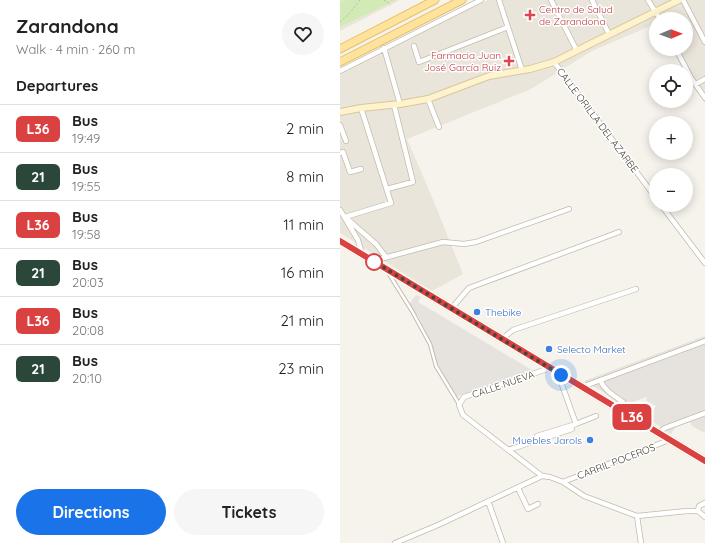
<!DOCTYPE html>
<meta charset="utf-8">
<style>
body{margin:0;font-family:Quicksand,sans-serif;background:#f6f6f6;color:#222;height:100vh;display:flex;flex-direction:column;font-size:15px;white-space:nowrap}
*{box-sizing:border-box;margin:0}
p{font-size:13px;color:#767676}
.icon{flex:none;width:22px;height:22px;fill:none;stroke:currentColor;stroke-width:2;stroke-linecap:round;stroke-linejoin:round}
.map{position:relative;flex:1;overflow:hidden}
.side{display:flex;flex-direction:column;background:#fff;width:340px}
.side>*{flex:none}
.badge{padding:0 8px;border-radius:6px;font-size:14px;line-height:26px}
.needle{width:26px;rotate:89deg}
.tools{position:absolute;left:309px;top:12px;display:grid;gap:8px}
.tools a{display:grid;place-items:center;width:44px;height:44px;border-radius:50%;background:#fff;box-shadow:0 2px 10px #0003;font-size:20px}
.you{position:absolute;width:20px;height:20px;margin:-10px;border:3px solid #fff;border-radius:50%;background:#1a73e8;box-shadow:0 0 0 6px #1a73e833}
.map>.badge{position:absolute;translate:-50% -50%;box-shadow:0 0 0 2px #fff}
h2{padding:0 16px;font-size:15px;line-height:36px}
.round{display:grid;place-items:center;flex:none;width:42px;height:42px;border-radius:21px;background:#f6f6f6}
.headline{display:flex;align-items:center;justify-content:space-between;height:68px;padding:0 16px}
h1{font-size:19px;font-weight:700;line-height:30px}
.action{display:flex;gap:8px;margin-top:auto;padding:8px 16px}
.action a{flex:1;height:46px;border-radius:24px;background:#1a73e8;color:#fff;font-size:16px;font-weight:700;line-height:46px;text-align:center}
.action a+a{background:#f6f6f6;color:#222}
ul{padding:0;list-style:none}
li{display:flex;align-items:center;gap:12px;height:48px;padding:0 16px;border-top:1px solid #e0e0e0}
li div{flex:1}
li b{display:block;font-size:15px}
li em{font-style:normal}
li .badge{min-width:44px;font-weight:700;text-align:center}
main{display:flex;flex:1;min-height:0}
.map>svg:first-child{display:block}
.residential{fill:#eae5da}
.industrial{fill:#e6e2dd}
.green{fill:#d2eab5}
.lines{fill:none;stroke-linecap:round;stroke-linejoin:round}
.lane-casing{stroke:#c2bbae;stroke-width:4.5}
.street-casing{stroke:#c2bbae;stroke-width:6}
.secondary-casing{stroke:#d6c79b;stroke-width:8}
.primary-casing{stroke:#e6c16a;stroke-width:9}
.path{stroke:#c4b79f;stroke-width:1;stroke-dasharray:2 2;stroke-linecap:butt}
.lane{stroke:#fff;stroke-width:2.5}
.street{stroke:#fff;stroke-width:4.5}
.secondary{stroke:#fff3cd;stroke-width:6}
.primary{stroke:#ffe39c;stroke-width:7}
.line-casing{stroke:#fff;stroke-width:9}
.line{stroke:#da4241;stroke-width:6}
.walk{stroke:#4b4439;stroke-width:4;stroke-dasharray:0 7.2}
.health-dot{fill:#e0444e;stroke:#fff;stroke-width:1.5}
.stop-dot{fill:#fff;stroke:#da4241;stroke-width:2}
.shop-dot{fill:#3f7fe0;stroke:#fff;stroke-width:1.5}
.labels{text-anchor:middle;stroke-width:3;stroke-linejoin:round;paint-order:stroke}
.health-label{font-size:10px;fill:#be3a42;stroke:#fff;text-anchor:start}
.street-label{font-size:10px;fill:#4b4439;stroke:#fff}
.shop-label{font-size:10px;fill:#366cbe;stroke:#fff;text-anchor:start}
</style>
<main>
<section class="side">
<div class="headline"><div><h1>Zarandona</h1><p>Walk · 4 min · 260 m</p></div><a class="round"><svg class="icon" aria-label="heart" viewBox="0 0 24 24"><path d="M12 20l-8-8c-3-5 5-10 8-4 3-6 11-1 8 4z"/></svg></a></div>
<h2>Departures</h2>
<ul>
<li><span class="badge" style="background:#da4241;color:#fff">L36</span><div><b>Bus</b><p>19:49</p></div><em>2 min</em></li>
<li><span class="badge" style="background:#2a4739;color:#fff">21</span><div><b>Bus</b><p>19:55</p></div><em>8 min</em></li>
<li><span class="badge" style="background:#da4241;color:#fff">L36</span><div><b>Bus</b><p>19:58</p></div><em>11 min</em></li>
<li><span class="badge" style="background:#2a4739;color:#fff">21</span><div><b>Bus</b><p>20:03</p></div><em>16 min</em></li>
<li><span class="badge" style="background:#da4241;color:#fff">L36</span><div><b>Bus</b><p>20:08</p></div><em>21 min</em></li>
<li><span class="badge" style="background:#2a4739;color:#fff">21</span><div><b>Bus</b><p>20:10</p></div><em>23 min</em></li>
</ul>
<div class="action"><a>Directions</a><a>Tickets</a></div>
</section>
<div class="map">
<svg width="365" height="543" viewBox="0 0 365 543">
<rect width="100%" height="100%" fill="#f6f3ec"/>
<path class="residential" d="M0,0H60L0,31Z
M148,0H365V103L331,49H346V19H316V26L315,24L252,51L191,89L67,139L92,197L123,274L92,291L0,233V75Z"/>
<path class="industrial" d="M76,295L81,297L78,302L192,370L116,397L111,387L97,363L88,337L79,318L69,304Z
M365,336V433L352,426L350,422L336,426L331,434L309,419L316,406L307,401L306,397L293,402L291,403L289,407L244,381Z"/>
<path class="green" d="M4,0H56L0,27V2Z"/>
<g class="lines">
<g class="lane-casing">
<path id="lane" d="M49,274L72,311L90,344L96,366L119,404"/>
</g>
<g class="street-casing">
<path id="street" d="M159,0L182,70
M211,0L237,51
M252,0L269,34
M308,0L320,19
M343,0L365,42
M74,46L79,62L168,27
M44,48L60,104
M336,49L351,78L365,98
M214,62L316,198
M0,71L141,0
M356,84L365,79
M88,99L99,127
M0,125L6,141
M0,153L3,152L10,172L21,169
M47,189L73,182L54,105
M321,205L365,263
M0,210L18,240L22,254
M5,217L51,203L21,108
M5,217L36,244L46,257
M33,261L103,242L124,244L136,242L229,209
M111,309L129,288L279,232
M162,339L173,330L296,289
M210,368L124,397L119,405L123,415L202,476L210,477L223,482L244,496L297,516L347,511H358L365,517
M260,380C265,391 273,395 283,402V411
M242,387L365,341
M236,424L256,416
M318,433L325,428L365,413
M197,436L236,424L221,382V375
M168,450L232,429
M223,482L329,440
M178,488L188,509L198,504
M148,501L163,543
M358,511L359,506L365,503
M297,516L301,543
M55,543L98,525L202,476"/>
</g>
<g class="secondary-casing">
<path id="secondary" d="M0,112L21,108L60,104L88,99L149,76L190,69L214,62L339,0"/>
</g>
<g class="primary-casing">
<path id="primary" d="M0,49L95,0
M0,62L122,0
M0,241L365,461"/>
</g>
<path class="path" d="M44,0L51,5
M0,22L9,14L20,0"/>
<use href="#lane" class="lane"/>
<use href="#street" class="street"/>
<use href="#secondary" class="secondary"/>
<use href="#primary" class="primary"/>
</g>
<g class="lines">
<g class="line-casing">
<path id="line" d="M0,241L365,461"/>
</g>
<use href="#line" class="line"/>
<path class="walk" d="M34,262L33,261L221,375"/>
</g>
<g class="health-dot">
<path d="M188 9h4v4h4v4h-4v4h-4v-4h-4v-4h4z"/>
<path d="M167 55h4v4h4v4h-4v4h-4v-4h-4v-4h4z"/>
</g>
<circle class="stop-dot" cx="34" cy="262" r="8"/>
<g class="shop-dot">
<circle cx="137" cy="312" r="4"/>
<circle cx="209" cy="349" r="4"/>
<circle cx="250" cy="440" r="4"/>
</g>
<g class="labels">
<g class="health-label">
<text x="199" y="13">Centro de Salud<tspan x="199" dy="12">de Zarandona</tspan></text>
<text x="161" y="59" text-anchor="end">Farmacia Juan<tspan x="161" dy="12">José García Ruiz</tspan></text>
</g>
<g class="street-label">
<text transform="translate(258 120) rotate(53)" y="4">CALLE ORILLA DEL AZARBE</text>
<text transform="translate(163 384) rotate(-19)" y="4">CALLE NUEVA</text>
<text transform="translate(276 461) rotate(-21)" y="4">CARRIL POCEROS</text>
</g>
<g class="shop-label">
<text x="145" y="316">Thebike</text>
<text x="217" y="353">Selecto Market</text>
<text x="242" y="444" text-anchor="end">Muebles Jarols</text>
</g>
</g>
</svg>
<div class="tools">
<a><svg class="needle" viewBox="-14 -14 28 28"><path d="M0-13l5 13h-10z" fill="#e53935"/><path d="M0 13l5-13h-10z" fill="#767676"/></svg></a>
<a><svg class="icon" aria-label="locate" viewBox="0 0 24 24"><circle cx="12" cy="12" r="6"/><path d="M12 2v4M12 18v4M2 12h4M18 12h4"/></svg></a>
<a>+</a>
<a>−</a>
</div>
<div class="you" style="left:221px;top:375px"></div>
<b class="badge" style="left:292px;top:417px;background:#da4241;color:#fff">L36</b>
</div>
</main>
